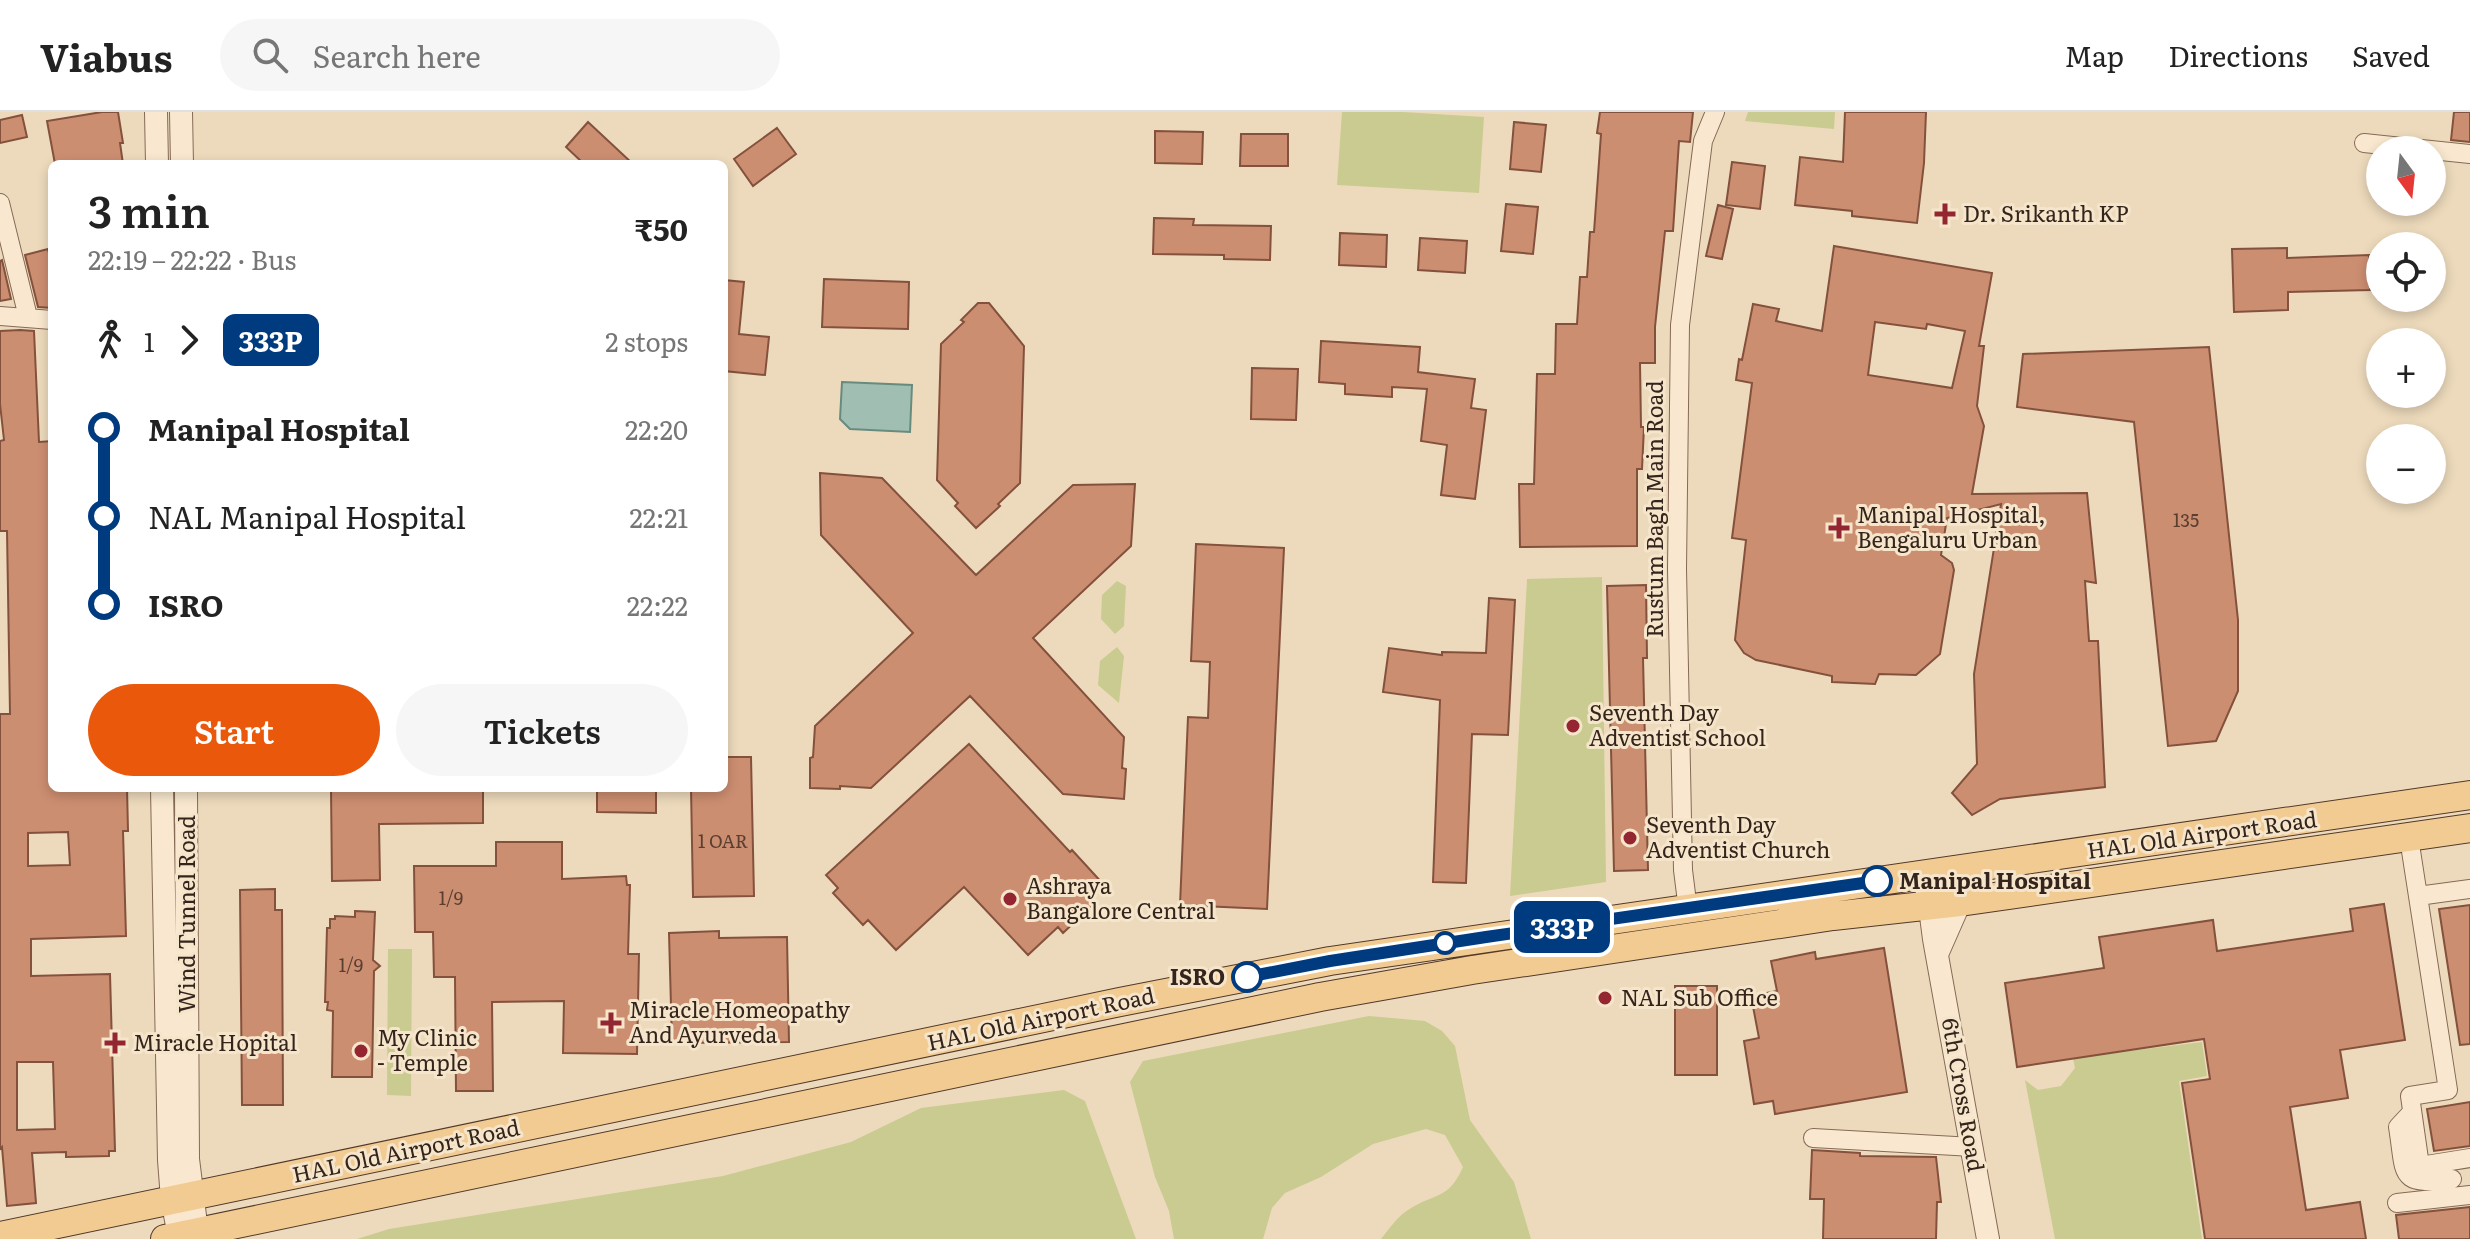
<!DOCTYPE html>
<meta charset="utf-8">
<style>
body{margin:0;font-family:Literata,serif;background:#f6f6f6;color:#222;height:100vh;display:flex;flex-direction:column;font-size:30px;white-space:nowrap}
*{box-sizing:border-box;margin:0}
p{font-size:26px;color:#767676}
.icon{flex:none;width:44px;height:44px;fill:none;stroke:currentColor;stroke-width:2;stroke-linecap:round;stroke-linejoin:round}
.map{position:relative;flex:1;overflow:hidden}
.sheet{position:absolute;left:48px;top:48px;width:680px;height:632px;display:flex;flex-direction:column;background:#fff;border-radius:12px;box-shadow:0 4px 12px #0003}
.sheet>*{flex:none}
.badge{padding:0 16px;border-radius:12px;font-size:28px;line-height:52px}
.needle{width:52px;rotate:165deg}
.controls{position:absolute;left:2366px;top:24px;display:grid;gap:16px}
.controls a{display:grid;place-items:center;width:80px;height:80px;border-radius:50%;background:#fff;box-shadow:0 4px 12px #0003;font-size:40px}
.map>.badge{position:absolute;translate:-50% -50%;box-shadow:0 0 0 4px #fff}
.legs{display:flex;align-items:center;gap:12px;height:88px;padding:0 40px;font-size:26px}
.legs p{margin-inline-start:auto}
.summary{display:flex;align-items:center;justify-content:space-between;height:136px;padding:0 40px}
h1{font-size:44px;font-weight:600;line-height:60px}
.action{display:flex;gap:16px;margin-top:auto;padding:16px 40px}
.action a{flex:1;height:92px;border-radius:48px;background:#ea580c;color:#fff;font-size:32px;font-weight:600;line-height:92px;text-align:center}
.action a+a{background:#f6f6f6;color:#222}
ul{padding:0 40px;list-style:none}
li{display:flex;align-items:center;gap:28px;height:88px;font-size:30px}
li i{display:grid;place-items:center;width:12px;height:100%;margin:0 10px;background:currentColor}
li i::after{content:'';width:20px;height:20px;margin:-10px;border:6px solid;border-radius:50%;background:#fff}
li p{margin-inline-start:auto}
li:first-child i{background:linear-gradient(#0000 50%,currentColor 0)}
li:last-child i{background:linear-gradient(currentColor 50%,#0000 0)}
header{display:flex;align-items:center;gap:48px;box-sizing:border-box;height:112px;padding:0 40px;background:#fff;border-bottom:2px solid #e0e0e0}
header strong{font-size:38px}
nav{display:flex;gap:44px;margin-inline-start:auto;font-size:28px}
.search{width:560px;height:72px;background:#f6f6f6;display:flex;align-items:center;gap:20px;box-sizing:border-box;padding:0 28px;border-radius:44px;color:#767676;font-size:30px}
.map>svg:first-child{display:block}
.green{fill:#cacb90}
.water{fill:#a0beb2;stroke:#688b7f;stroke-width:2}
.building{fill:#cc8e71;stroke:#84513c;stroke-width:2;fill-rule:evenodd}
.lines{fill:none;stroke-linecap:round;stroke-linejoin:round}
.minor-casing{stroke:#856a56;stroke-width:20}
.tertiary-casing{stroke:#856a56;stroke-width:24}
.primary-casing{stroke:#52392a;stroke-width:30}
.minor{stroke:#f9e8cf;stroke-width:18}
.tertiary{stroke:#f9e8cf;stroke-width:22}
.primary{stroke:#f2cb92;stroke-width:28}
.line-1-casing{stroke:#fff;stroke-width:18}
.line-1{stroke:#003b80;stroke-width:12}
.poi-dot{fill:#942631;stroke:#f5e5cb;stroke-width:3}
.stop-1-dot{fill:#fff;stroke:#003b80;stroke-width:4}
.labels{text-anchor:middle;stroke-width:6;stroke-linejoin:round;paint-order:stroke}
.number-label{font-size:18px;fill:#5a3e30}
.poi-label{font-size:22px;fill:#34241b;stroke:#f5e5cb;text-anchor:start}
.street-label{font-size:22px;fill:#34241b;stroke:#f5e5cb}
.stop-label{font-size:22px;font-weight:bold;fill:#34241b;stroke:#f5e5cb;text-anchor:start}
</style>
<header>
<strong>Viabus</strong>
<div class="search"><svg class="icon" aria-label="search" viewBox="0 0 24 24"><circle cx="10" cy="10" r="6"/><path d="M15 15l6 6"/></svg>Search here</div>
<nav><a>Map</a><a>Directions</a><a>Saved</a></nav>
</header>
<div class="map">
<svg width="2470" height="1127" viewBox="0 0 2470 1127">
<rect width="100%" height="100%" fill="#eddabc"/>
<path class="green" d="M1342,0H1403L1484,5L1479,81L1337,73Z
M1748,0H1835L1834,17L1745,9Z
M1602,465L1606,770L1510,784L1527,467Z
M1117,469L1126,474L1124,514L1115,522L1101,507L1102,483Z
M1117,535L1124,544L1119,591L1098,573L1100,549Z
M388,837H412L411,984L387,983Z
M1369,904L1425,909L1442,919L1455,934L1470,1008L1514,1070L1531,1127H1381C1389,1117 1397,1105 1408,1098C1435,1080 1448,1089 1463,1055L1445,1023L1426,1017L1373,1032L1321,1065L1285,1081L1272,1096L1263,1127H1174L1169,1099L1155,1065L1130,970L1143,949Z
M2202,930L2207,964L2179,969L2202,1127H2055L2025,968L2038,978L2061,974L2075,956L2073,946Z
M1064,978L1085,989L1136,1127H357L389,1117L723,1064L851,1030L921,996Z"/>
<path class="water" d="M842,270L912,273L910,320L850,317L840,307Z"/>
<path class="building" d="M102,0H118L123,31H120L123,52H55L47,9Z
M1600,0H1693L1690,30L1679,29L1673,119H1665L1655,215V251H1640L1641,315H1644L1642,357H1637V434L1520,435L1519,372H1534L1537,262H1555L1556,212H1577L1580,165H1587L1590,120H1594L1601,22L1597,21Z
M1845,0H1926L1924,51L1917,111L1852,104V99L1795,93L1800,45L1843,50Z
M2454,0H2470V30L2451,28Z
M22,3L27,25L0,31V8Z
M588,10L633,52H584L566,35Z
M1514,10L1546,13L1541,60L1510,57Z
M777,16L796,42L753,74L734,47Z
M1155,19L1203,20L1202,52L1155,51Z
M1241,22H1288V54H1240Z
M1732,50L1765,54L1760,97L1726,93Z
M1506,92L1538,95L1533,142L1501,139Z
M1718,93L1733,97L1722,147L1706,144Z
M1154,106L1194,107L1193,113L1271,114L1270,148L1224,147V143L1153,142Z
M1340,121L1387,123L1386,155L1339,153Z
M1420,126L1467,129L1465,161L1418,158Z
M1834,134L1992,161L1979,234H1984L1977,294L1984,314L1972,382L2087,381L2096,471L2085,469L2089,529H2098L2105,675L2000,687L1972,703L1952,681L1977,652L1974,562L2001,392L1947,406L1941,443L1952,451L1954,458L1940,542L1916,563L1879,562L1875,572L1832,570V564L1756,548L1744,541L1735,528L1746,428L1732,426L1752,271L1736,268L1739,247L1742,248L1753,192L1779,197L1776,209L1822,219ZM1875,210L1926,217L1927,212L1965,219L1952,276L1868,263Z
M2287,136V146L2369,143L2370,178L2288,180V198L2234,200L2232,137Z
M48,137L52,154V196L38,195L25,143Z
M2,148L11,187L0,189V149Z
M824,167L909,170L908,217L822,215Z
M724,168L744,170L739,222L769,225L765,263L724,259Z
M978,191H989L1024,234L1020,371L998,392L1000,394L976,416L955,394L958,391L937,368L941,232L964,210L961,208Z
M20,218L34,219L39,330L52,329V676H127L128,719H123L126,824L31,827V864L110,862L115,1039H109V1044L66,1045V1040L32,1041L36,1091L7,1094L2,1035L0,1037V602H10L7,419H0V329L4,328L0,292V219ZM68,720L70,753L28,754V721ZM17,950H53L55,1017L17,1018Z
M1321,229L1420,235L1418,260L1475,267L1471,296L1486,298L1475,387L1441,383L1447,333L1421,329L1427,277L1392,275V285L1345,282V272L1319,270Z
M2209,235L2238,508V579L2216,629L2168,634L2134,310L2017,295L2023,242Z
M1252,256L1298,257L1296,308L1251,307Z
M820,361L882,366L976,463L1073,373L1135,372L1131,434L1033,526L1124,625L1122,656L1126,657L1124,687L1063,682L970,584L871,676L840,674V677L810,676V646L813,645L815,614L913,521L821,423Z
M1196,432L1284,436L1267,797L1180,793L1188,605L1208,606L1210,550L1191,549Z
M1646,473L1647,546H1643L1648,758L1614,759L1607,474Z
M1489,486L1515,488L1508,623L1472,622L1466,771L1433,770L1440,588L1383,580L1389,536L1442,543V540L1486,541Z
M969,632L1070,740L1072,738L1104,773L1090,785L1095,791L1063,821L1058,815L1028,843L964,775L896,838L868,808L863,813L833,781L838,776L826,763Z
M724,645H751L754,784L693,785L691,676H724Z
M331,676H483V711L379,712L380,768L332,769Z
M597,676H656V701L597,700Z
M496,730H562V767L626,764L627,773H630L628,842H639L637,942L563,941L564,889L492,890L493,979H456L455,865H434L433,820H415L414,754H496Z
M275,777V798H282L283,993H242L240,778Z
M2384,792L2405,928L2340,938L2348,986L2290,995L2306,1098L2360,1090L2366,1127H2205L2182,971L2210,967L2204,927L2017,955L2005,871L2104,856L2099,825L2213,808L2217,839L2353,819L2350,797Z
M2470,793V932L2460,933L2439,797Z
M355,799L375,800L373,848L380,854L374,859L372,965H332L333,899L327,898L328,890H325L327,816H330V807H335V804L355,805Z
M719,819V826L787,825L789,930L672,931L669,821Z
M1884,836L1907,980L1775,1002L1773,989L1754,992L1744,929L1759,926L1751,884L1777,879L1771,849L1815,840L1816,847Z
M1675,874H1717V963H1675Z
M2470,990V1034L2434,1039L2427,997Z
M1812,1038L1860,1041V1044L1936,1045L1941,1090H1937L1936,1127H1823L1824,1087H1810Z
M2470,1095V1127H2399L2396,1103Z"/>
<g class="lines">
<g class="minor-casing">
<path id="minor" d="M2364,31L2470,42
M0,91L28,205
M0,204L52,208
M2409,726L2448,978L2410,984L2420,1054L2470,1046
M2418,784L2470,777
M1688,798L1683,758L1677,457L1680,213L1703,29L1715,0
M2412,1000L2398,1015C2406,1064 2397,1074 2452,1067
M1813,1026L1973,1035
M2397,1091L2470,1083"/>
</g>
<g class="tertiary-casing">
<path id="tertiary" d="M156,0L157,52
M181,0L182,52
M162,676L169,1048L172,1087L179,1124
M186,676L188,1047L197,1120
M1921,764L1928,781L1934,827L1988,1127
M1938,840L1960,790"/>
</g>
<g class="primary-casing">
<path id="primary" d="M0,1124L1120,890L1330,849L2470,683
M165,1127L1320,885L1472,858L1833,804L1960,790L2470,716"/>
</g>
<use href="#minor" class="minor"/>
<use href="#tertiary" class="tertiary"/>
<use href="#primary" class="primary"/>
</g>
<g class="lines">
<g class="line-1-casing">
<path id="line-1" d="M1247,865L1330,849L1486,825L1877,769"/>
</g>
<use href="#line-1" class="line-1"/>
</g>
<g class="poi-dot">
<path d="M1941 90h8v8h8v8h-8v8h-8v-8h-8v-8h8z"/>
<path d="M1835 404h8v8h8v8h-8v8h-8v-8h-8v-8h8z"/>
<circle cx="1573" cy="614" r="8"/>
<circle cx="1630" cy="726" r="8"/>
<circle cx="1010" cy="787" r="8"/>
<circle cx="1605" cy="886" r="8"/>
<path d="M607 899h8v8h8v8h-8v8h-8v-8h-8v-8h8z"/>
<path d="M111 919h8v8h8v8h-8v8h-8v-8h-8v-8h8z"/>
<circle cx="361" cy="939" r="8"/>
</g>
<g class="stop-1-dot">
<circle cx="1877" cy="769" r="14"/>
<circle cx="1445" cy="831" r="10"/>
<circle cx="1247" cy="865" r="14"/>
</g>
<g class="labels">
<g class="number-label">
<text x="2186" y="415">135</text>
<text x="723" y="736">1 OAR</text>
<text x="451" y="793">1/9</text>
<text x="351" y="860">1/9</text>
</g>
<g class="poi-label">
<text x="1963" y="110">Dr. Srikanth KP</text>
<text x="1857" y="411">Manipal Hospital,<tspan x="1857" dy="25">Bengaluru Urban</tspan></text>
<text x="1589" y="609">Seventh Day<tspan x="1589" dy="25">Adventist School</tspan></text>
<text x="1646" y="721">Seventh Day<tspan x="1646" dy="25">Adventist Church</tspan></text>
<text x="1026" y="782">Ashraya<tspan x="1026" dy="25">Bangalore Central</tspan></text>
<text x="1621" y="894">NAL Sub Office</text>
<text x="629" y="906">Miracle Homeopathy<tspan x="629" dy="25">And Ayurveda</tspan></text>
<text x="377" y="934">My Clinic<tspan x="377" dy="25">- Temple</tspan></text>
<text x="133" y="939">Miracle Hopital</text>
</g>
<g class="street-label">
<text transform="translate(1655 397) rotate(-90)" y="8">Rustum Bagh Main Road</text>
<text transform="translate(2202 723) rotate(-8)" y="8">HAL Old Airport Road</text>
<text transform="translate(187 802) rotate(-90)" y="8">Wind Tunnel Road</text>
<text transform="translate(1041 907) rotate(-12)" y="8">HAL Old Airport Road</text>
<text transform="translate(1963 983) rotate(80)" y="8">6th Cross Road</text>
<text transform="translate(406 1039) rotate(-12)" y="8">HAL Old Airport Road</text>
</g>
<g class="stop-label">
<text x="1899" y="777">Manipal Hospital</text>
<text x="1225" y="873" text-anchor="end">ISRO</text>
</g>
</g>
</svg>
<div class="controls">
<a><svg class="needle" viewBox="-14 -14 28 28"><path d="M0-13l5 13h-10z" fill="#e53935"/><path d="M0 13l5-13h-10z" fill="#767676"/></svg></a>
<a><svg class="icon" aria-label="locate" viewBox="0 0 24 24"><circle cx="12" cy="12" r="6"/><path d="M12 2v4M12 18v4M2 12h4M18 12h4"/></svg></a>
<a>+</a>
<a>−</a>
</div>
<b class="badge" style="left:1562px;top:815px;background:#003b80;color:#fff">333P</b>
<section class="sheet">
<div class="summary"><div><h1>3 min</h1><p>22:19 – 22:22 · Bus</p></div><b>₹50</b></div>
<div class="legs"><svg class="icon" aria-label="walk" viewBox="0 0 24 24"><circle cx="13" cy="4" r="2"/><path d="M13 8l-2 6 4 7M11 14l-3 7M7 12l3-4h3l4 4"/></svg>1<svg class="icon" aria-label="forward" viewBox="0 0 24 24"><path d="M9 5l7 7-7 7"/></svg><b class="badge" style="background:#003b80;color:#fff">333P</b><p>2 stops</p></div>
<ul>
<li><i style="color:#003b80"></i><b>Manipal Hospital</b><p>22:20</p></li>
<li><i style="color:#003b80"></i><span>NAL Manipal Hospital</span><p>22:21</p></li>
<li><i style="color:#003b80"></i><b>ISRO</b><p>22:22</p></li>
</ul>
<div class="action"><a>Start</a><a>Tickets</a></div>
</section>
</div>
